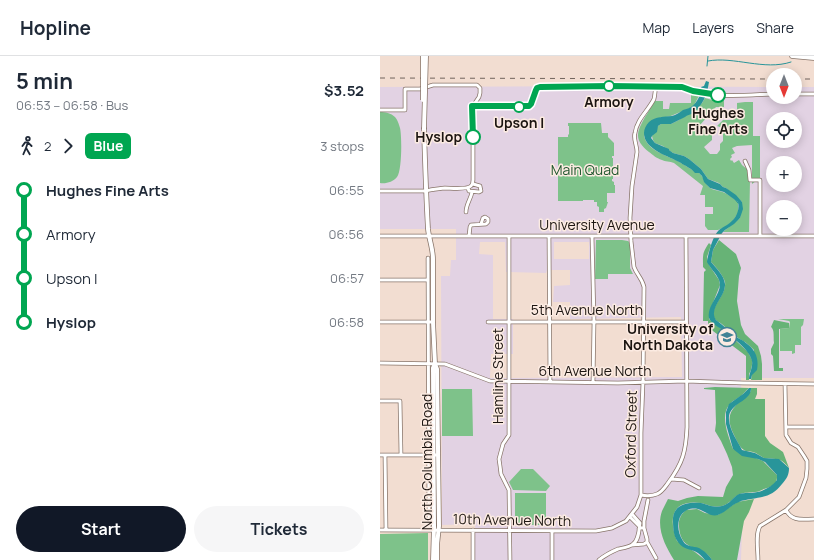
<!DOCTYPE html>
<meta charset="utf-8">
<style>
body{margin:0;font-family:Manrope,sans-serif;background:#f6f6f7;color:#1f2937;height:100vh;display:flex;flex-direction:column;font-size:15px;white-space:nowrap}
*{box-sizing:border-box;margin:0}
p{font-size:13px;color:#747a83}
.icon{flex:none;width:22px;height:22px;fill:none;stroke:currentColor;stroke-width:2;stroke-linecap:round;stroke-linejoin:round}
.map{position:relative;flex:1;overflow:hidden}
.drawer{display:flex;flex-direction:column;background:#fff;width:380px}
.drawer>*{flex:none}
.badge{padding:0 8px;border-radius:6px;font-size:14px;line-height:26px}
.needle{width:26px;rotate:180deg}
.fabs{position:absolute;left:386px;top:12px;display:grid;gap:8px}
.fabs a{display:grid;place-items:center;width:36px;height:36px;border-radius:50%;background:#fff;box-shadow:0 2px 10px #0003;font-size:20px}
.map>.badge{position:absolute;translate:-50% -50%;box-shadow:0 0 0 2px #fff}
.legs{display:flex;align-items:center;gap:6px;height:44px;padding:0 16px;font-size:13px}
.legs p{margin-inline-start:auto}
.summary{display:flex;align-items:center;justify-content:space-between;height:68px;padding:0 16px}
h1{font-size:22px;font-weight:700;line-height:30px}
.cta{display:flex;gap:8px;margin-top:auto;padding:8px 16px}
.cta a{flex:1;height:46px;border-radius:24px;background:#111827;color:#fff;font-size:16px;font-weight:700;line-height:46px;text-align:center}
.cta a+a{background:#f6f6f7;color:#1f2937}
ul{padding:0 16px;list-style:none}
li{display:flex;align-items:center;gap:14px;height:44px;font-size:15px}
li i{display:grid;place-items:center;width:6px;height:100%;margin:0 5px;background:currentColor}
li i::after{content:'';width:10px;height:10px;margin:-5px;border:3px solid;border-radius:50%;background:#fff}
li p{margin-inline-start:auto}
li:first-child i{background:linear-gradient(#0000 50%,currentColor 0)}
li:last-child i{background:linear-gradient(currentColor 50%,#0000 0)}
header{display:flex;align-items:center;gap:24px;box-sizing:border-box;height:56px;padding:0 20px;background:#fff;border-bottom:1px solid #e0e1e3}
header strong{font-size:19px}
nav{display:flex;gap:22px;margin-inline-start:auto;font-size:14px}
main{display:flex;flex:1;min-height:0}
.map>svg:first-child{display:block}
.education{fill:#e2d2e3;fill-rule:evenodd}
.green{fill:#7ec28a}
.forest{fill:#67b376}
.water{fill:#28959a}
.lines{fill:none;stroke-linecap:round;stroke-linejoin:round}
.stream{stroke:#28959a;stroke-width:1}
.minor-casing{stroke:#88756a;stroke-width:4.5}
.major-casing{stroke:#88756a;stroke-width:5.5}
.minor{stroke:#fff;stroke-width:3}
.major{stroke:#fff;stroke-width:4}
.rail{stroke:#70635c;stroke-width:1;stroke-dasharray:5 5;stroke-linecap:butt}
.major-bridge-casing{stroke:#88756a;stroke-width:5.5;stroke-linecap:butt}
.major-bridge{stroke:#fff;stroke-width:4}
.line-1-casing{stroke:#fff;stroke-width:9}
.line-1{stroke:#00a651;stroke-width:6}
.stop-1-dot{fill:#fff;stroke:#00a651;stroke-width:2}
.labels{text-anchor:middle;stroke-width:3;stroke-linejoin:round;paint-order:stroke}
.stop-label{font-size:14px;font-weight:bold;fill:#1c1511;stroke:#fcebe2}
.park-label{font-size:14px;fill:#1f562d;stroke:#fcebe2}
.street-label{font-size:14px;fill:#1c1511;stroke:#fcebe2}
.poi-label{font-size:14px;font-weight:bold;fill:#1c1511;stroke:#fcebe2;text-anchor:end}
</style>
<header>
<strong>Hopline</strong>
<nav><a>Map</a><a>Layers</a><a>Share</a></nav>
</header>
<main>
<section class="drawer">
<div class="summary"><div><h1>5 min</h1><p>06:53 – 06:58 · Bus</p></div><b>$3.52</b></div>
<div class="legs"><svg class="icon" aria-label="walk" viewBox="0 0 24 24"><circle cx="13" cy="4" r="2"/><path d="M13 8l-2 6 4 7M11 14l-3 7M7 12l3-4h3l4 4"/></svg>2<svg class="icon" aria-label="forward" viewBox="0 0 24 24"><path d="M9 5l7 7-7 7"/></svg><b class="badge" style="background:#00a651;color:#fff">Blue</b><p>3 stops</p></div>
<ul>
<li><i style="color:#00a651"></i><b>Hughes Fine Arts</b><p>06:55</p></li>
<li><i style="color:#00a651"></i><span>Armory</span><p>06:56</p></li>
<li><i style="color:#00a651"></i><span>Upson I</span><p>06:57</p></li>
<li><i style="color:#00a651"></i><b>Hyslop</b><p>06:58</p></li>
</ul>
<div class="cta"><a>Start</a><a>Tickets</a></div>
</section>
<div class="map">
<svg width="434" height="504" viewBox="0 0 434 504">
<rect width="100%" height="100%" fill="#f2ddd1"/>
<path class="education" d="M229,30L393,31V41H415V31H434V322H361L362,398L391,409L400,413L396,429L363,441L361,504H95V468L62,469L61,220H70L71,204H76V173H0V31ZM393,63H415V85H393ZM393,107H415V129H393ZM393,151H415V173H393ZM100,186H125L126,216L166,217L167,214H190V229L174,230L173,246H190V263L301,261L302,321L110,322L111,298H133V263H113V199L99,198ZM174,186H209V203H174Z"/>
<path class="green" d="M314,38L319,40C317,43 316,46 314,49C311,52 307,53 303,55C295,58 289,62 281,61L264,80C268,96 288,99 301,107C305,109 309,112 314,115C314,115 319,117 319,117C324,121 325,128 330,132C333,134 337,134 339,135C347,137 352,141 358,146V157L352,166L347,170L338,174H328L325,170V158H333V151H325V139H320L323,130L294,107C290,105 285,106 282,104C276,102 273,99 269,96C253,83 257,76 265,61C269,56 271,50 274,45H283V53H289L290,47H311V39Z
M325,42L336,45H344V51H336L320,69L326,74L330,70H332V84L324,91L330,98H337L340,94V88L343,85V78L345,75V71H340L337,70L343,64H353L354,55H357V47L365,46H373V80H380V123L376,125L372,128V89L357,90L352,92L355,97L351,99L352,101L350,103L351,105L352,104L354,107L359,104L362,109L368,114L370,124L369,176H343L360,162L362,146L346,132L343,131L339,127L328,123L321,113L309,103L304,100L293,97L283,90L275,87L273,84L272,80L278,70L281,68H291L299,64L322,47Z
M0,56C5,56 11,57 15,61C17,63 19,68 20,72C22,80 22,115 17,121C13,126 6,128 0,127Z
M188,67H221L222,77H228V81L234,87V100H232V102H233V123H232V125L234,126V129H235V137H227V146H228L226,152L224,153V156H219V151L217,150V146H214V144H203V145H178V81H188V79L189,78V70H188Z
M216,184H242L248,185L250,187V212L253,218H228V223H215Z
M398,263H424L423,269L421,271V289H415V297L412,298V295H400V273L409,272L410,266L409,265Z
M62,333H92L93,380H62Z
M141,413H153L170,430L166,435L133,434L129,426Z
M135,437H166V469H135Z
M48,477V504H0V478Z"/>
<path class="forest" d="M339,184L356,198L361,212L359,220L357,245L361,269L365,278L378,290L381,300L382,308V324H371L372,319L374,294C371,291 368,288 365,286C362,284 359,283 357,281C352,277 347,273 343,269C340,266 335,265 334,261C330,250 347,239 345,226C343,219 336,211 331,206L333,194Z
M329,187L331,189L327,201L329,209L339,224L340,229L329,257V263L353,282L368,296L372,304V309L371,314L369,318V324H366V300L333,275H328V265H323L324,216L326,214L323,211C323,199 322,197 329,187Z
M394,264L409,267V272L399,273V312H403V315H394L393,300L391,298V293L394,287C393,282 395,274 391,271Z
M335,331L369,332C366,334 365,336 362,339C359,342 353,344 350,348C339,359 349,381 353,393L383,405L397,419C398,428 391,431 384,433C381,434 378,436 375,436C370,437 364,436 360,438C353,441 350,448 342,450C333,452 329,449 321,447C292,443 288,462 297,485L315,496L325,504H294C285,490 276,472 282,455C284,451 286,447 288,443L298,445L307,442L318,440L343,441L346,431L353,419L352,411L347,398L341,385L335,375L336,367L335,334L324,333V332Z
M371,332H377V338L375,343H385V380L390,387L403,396L409,412C407,410 405,407 402,405C397,402 390,403 384,402C380,400 377,397 373,396C370,395 366,396 364,394C360,392 357,385 355,381C342,356 354,352 371,335Z
M374,443L369,456L364,465L357,504H332C322,487 301,498 299,471C298,464 301,458 306,454L317,453L325,457L338,459L344,455L357,446Z"/>
<path class="water" d="M326,25L329,26C327,39 323,49 313,57C310,59 307,59 305,61L291,68H281L278,70L277,76L272,80L271,82L275,87L289,93V94L293,97L304,100L309,103L321,113L328,123L340,128L343,131L346,132L356,139L362,146L363,153L360,162L354,168L345,174L342,177L333,194L331,206C336,212 344,219 345,228C346,241 328,252 336,264C343,269 349,275 355,280C359,283 363,284 366,287C376,294 379,303 377,314L372,319L371,323H369C369,317 373,312 372,305C369,293 353,282 343,274C338,271 331,267 329,262C326,249 344,237 339,224C336,217 330,212 327,206C328,198 333,179 339,174C341,172 344,171 347,169C355,164 360,156 358,146L344,136L330,132L324,126L322,120L319,117H315C312,113 309,112 306,110C304,109 302,108 301,107C289,100 264,94 264,77C264,73 266,69 269,66C276,60 284,61 292,60C296,59 300,56 303,54C305,53 308,53 309,52C316,49 319,41 322,35V33L321,31L324,30Z
M369,332H371C372,346 347,347 349,364C350,375 357,384 362,394L375,397L384,402L399,403L409,412C409,419 407,422 402,428C393,440 384,441 371,443C367,444 362,444 359,446C351,449 346,456 338,459C330,461 325,455 318,453C309,451 301,456 299,464C297,471 299,479 303,485C306,491 313,490 319,492C323,494 330,500 332,504H325C323,502 321,499 318,497C311,492 304,495 298,486C293,480 293,470 293,462C294,448 309,446 321,447C329,449 333,452 342,450C350,448 352,442 359,438C362,437 365,437 368,437C379,437 390,433 397,424V419L385,406L378,403L362,400L353,393L346,368V356L349,348L363,338Z"/>
<g class="lines">
<path class="stream" d="M328,5C354,0 384,15 411,6
M327,10L328,0
M354,142L358,147"/>
<g class="minor-casing">
<path id="minor" d="M415,38H434
M93,50L149,51L150,49L157,32L164,30L302,31C306,32 310,34 314,35C340,42 367,39 393,38
M0,54H25V33H40L53,29H97L100,32V37L99,41L93,50
M365,105L369,114L370,124H380
M88,132L89,135L99,136L101,135L100,130L93,128
M0,135H46C52,133 58,133 65,132C71,132 87,134 91,130C93,128 93,127 93,124V50
M86,156C86,148 91,143 92,136
M0,180H434
M89,180L90,171L91,169L106,168L108,166V163L105,161L103,162L101,168
M129,180V379L123,388L119,403L120,410L121,418L129,434L130,504
M169,180L170,326
M212,180L214,266L213,326
M380,180V124
M48,202L49,474
M0,224H48
M0,266H53
M108,266H306
M0,307L65,308L110,325L238,327L306,325L363,327L434,328
M0,345H20L21,399
M406,371H434
M0,399H58
M5,399L6,474
M291,423L304,424L319,432
M261,439C266,440 272,440 277,438C282,436 285,431 288,427C303,407 306,395 307,371L306,180
M406,454C412,466 423,463 434,463
M250,461L260,471
M259,473L261,472H264V465L268,444
M0,474L216,475L232,472L246,465L257,451L261,439V377L263,326L264,231C262,222 257,219 254,211L251,185L250,162L252,130L257,96C257,89 253,83 255,77C257,63 268,55 274,43C275,39 275,34 276,30
M93,474V504
M172,475V504
M267,486L276,502
M252,489L264,488L267,486V483L264,472
M219,504C225,499 231,496 238,493C243,492 250,491 253,488C259,484 259,474 260,467L252,458
M378,504C378,493 375,479 380,470L406,454L419,441L426,422L427,413V405L424,400L418,391L411,387L406,379L405,328"/>
</g>
<g class="major-casing">
<path id="major" d="M412,0L434,2
M44,73C45,106 46,139 48,173C49,183 53,193 53,203V266L55,308L53,312L54,471L53,504
M55,308L57,313L59,470L57,489V504"/>
</g>
<use href="#minor" class="minor"/>
<use href="#major" class="major"/>
<path class="rail" d="M0,22L393,23
M415,23H434"/>
<g class="major-bridge-casing">
<path id="major-bridge" d="M43,0V44
M44,73L46,0"/>
</g>
<use href="#major-bridge" class="major-bridge"/>
</g>
<g class="lines">
<g class="line-1-casing">
<path id="line-1" d="M93,81L92,50H149L151,48L156,34L157,32L160,31L230,30L302,31L313,35L338,39"/>
</g>
<use href="#line-1" class="line-1"/>
</g>
<defs>
<g id="university-ring" transform="scale(1)"><circle r="9.5" fill="#fcebe2" stroke="#428395" stroke-width="1.5"/><path d="M0-5L7-2L0 1L-7-2ZM-4 1L0 2.5L4 1V4Q0 6-4 4Z" fill="#428395"/></g>
</defs>
<g fill-rule="evenodd">
<use href="#university-ring" x="347" y="281"/>
</g>
<g class="stop-1-dot">
<circle cx="229" cy="30" r="5"/>
<circle cx="338" cy="39" r="7"/>
<circle cx="139" cy="51" r="5"/>
<circle cx="93" cy="81" r="7"/>
</g>
<g class="labels">
<g class="stop-label">
<text x="229" y="51">Armory</text>
<text x="338" y="62">Hughes<tspan x="338" dy="16">Fine Arts</tspan></text>
<text x="139" y="72">Upson I</text>
<text x="82" y="86" text-anchor="end">Hyslop</text>
</g>
<g class="park-label">
<text x="205" y="119">Main Quad</text>
</g>
<g class="street-label">
<text x="217" y="174">University Avenue</text>
<text x="207" y="259">5th Avenue North</text>
<text x="215" y="320">6th Avenue North</text>
<text transform="translate(118 320) rotate(-90)" y="5">Hamline Street</text>
<text transform="translate(251 378) rotate(-89)" y="5">Oxford Street</text>
<text transform="translate(47 406) rotate(-90)" y="5">North Columbia Road</text>
<text transform="translate(132 464) rotate(1)" y="5">10th Avenue North</text>
</g>
<g class="poi-label">
<text x="333" y="278">University of<tspan x="333" dy="16">North Dakota</tspan></text>
</g>
</g>
</svg>
<div class="fabs">
<a><svg class="needle" viewBox="-14 -14 28 28"><path d="M0-13l5 13h-10z" fill="#e53935"/><path d="M0 13l5-13h-10z" fill="#747a83"/></svg></a>
<a><svg class="icon" aria-label="locate" viewBox="0 0 24 24"><circle cx="12" cy="12" r="6"/><path d="M12 2v4M12 18v4M2 12h4M18 12h4"/></svg></a>
<a>+</a>
<a>−</a>
</div>
</div>
</main>
